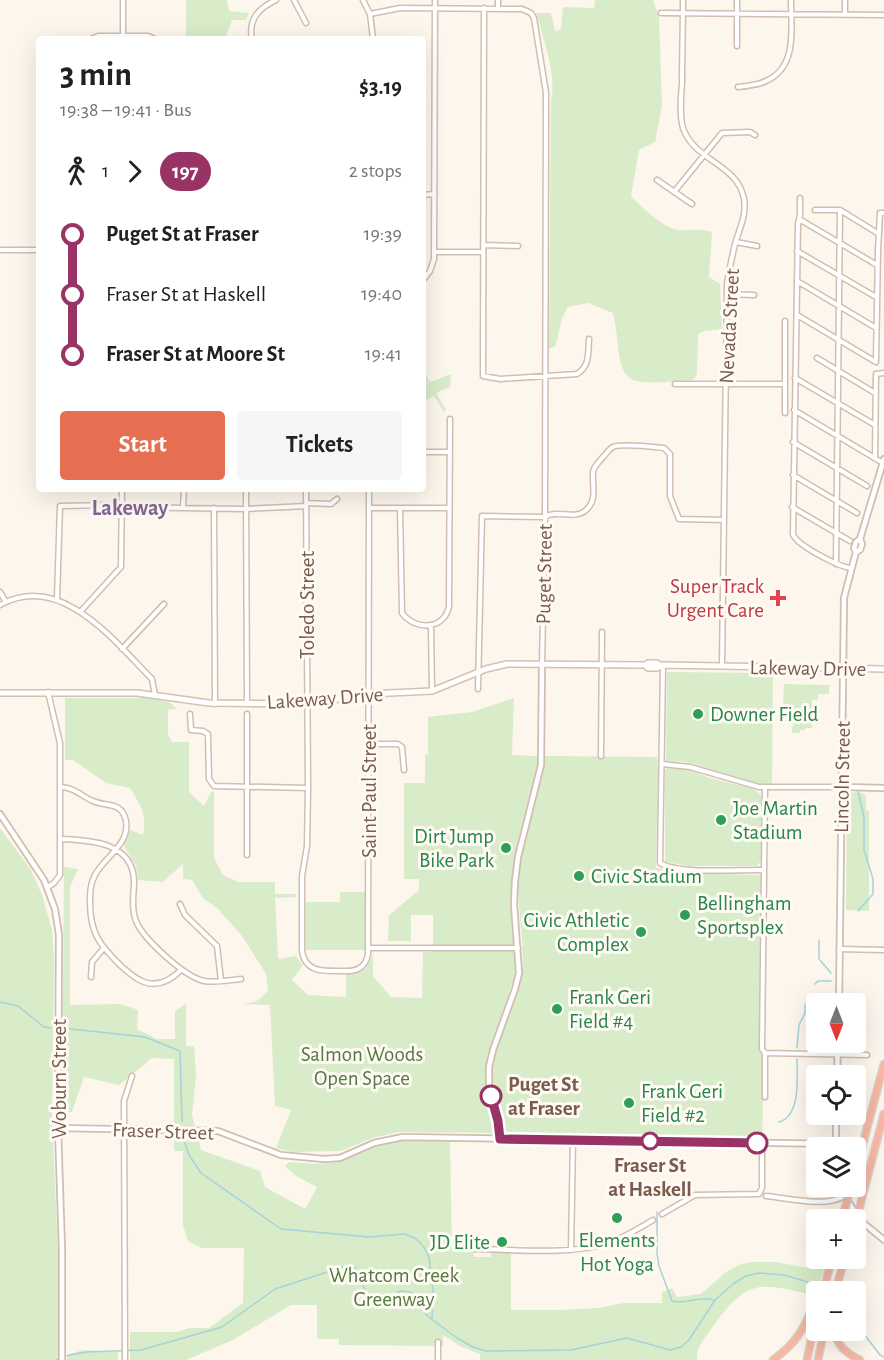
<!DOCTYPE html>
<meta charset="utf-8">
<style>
body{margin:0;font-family:"Alegreya Sans",sans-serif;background:#f6f6f6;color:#202124;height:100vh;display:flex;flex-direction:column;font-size:22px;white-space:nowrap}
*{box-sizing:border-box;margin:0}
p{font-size:20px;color:#757577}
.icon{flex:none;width:33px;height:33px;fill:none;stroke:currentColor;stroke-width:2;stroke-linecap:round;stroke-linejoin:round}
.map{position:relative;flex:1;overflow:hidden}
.drawer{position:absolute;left:36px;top:36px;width:390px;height:456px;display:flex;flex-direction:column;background:#fff;border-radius:6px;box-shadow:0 6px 24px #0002}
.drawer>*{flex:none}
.badge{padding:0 12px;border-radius:20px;font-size:21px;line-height:39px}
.needle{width:39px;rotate:180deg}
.controls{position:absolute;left:806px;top:993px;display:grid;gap:12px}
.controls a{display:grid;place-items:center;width:60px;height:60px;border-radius:6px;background:#fff;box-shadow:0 6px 24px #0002;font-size:30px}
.map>.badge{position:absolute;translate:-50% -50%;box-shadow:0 0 0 3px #fff}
.legs{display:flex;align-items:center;gap:9px;height:66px;padding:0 24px;font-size:20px}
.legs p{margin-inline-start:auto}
.head{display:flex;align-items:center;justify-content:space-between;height:102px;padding:0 24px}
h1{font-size:33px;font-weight:700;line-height:45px}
.cta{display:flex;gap:12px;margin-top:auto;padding:12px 24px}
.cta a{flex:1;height:69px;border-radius:6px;background:#e76f51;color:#fff;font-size:24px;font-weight:700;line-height:69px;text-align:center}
.cta a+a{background:#f6f6f6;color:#202124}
ul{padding:0 24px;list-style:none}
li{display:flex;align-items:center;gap:21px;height:60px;font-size:22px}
li i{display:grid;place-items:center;width:9px;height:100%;margin:0 8px;background:currentColor}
li i::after{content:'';width:15px;height:15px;margin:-8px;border:4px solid;border-radius:50%;background:#fff}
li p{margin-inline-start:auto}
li:first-child i{background:linear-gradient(#0000 50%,currentColor 0)}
li:last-child i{background:linear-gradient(currentColor 50%,#0000 0)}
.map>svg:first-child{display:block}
.green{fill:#d8ecc9}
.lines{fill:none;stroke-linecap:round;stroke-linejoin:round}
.stream{stroke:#a5d3da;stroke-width:1.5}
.minor-casing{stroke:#d1beb0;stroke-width:7}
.tertiary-casing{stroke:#d1beb0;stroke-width:8}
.secondary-casing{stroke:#d6c0b0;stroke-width:8}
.motorway-casing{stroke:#dad1cd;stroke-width:9}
.minor{stroke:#fff;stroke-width:4}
.tertiary{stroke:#fff;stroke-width:4.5}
.secondary{stroke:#fff;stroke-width:5}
.motorway{stroke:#f7b7a3;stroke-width:6}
.motorway-bridge-casing{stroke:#dad1cd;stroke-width:9;stroke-linecap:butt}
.motorway-bridge{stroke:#f7b7a3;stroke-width:6}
.line-1-casing{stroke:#fff;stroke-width:14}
.line-1{stroke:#936;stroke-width:9}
.health-dot{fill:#e0444e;stroke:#fffaf3;stroke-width:2}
.leisure-dot{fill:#2e9e5b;stroke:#fffaf3;stroke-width:2}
.stop-1-dot{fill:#fff;stroke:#936;stroke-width:3}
.labels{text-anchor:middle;stroke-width:6;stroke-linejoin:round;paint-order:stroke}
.street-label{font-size:21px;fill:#7a5c4d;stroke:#fffaf3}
.health-label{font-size:21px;fill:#be3a42;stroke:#fffaf3;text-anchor:end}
.leisure-label{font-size:21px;fill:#27864d;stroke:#fffaf3;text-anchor:start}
.park-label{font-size:21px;fill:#537a41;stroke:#fffaf3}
.stop-label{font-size:21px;font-weight:bold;fill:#7a5c4d;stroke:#fffaf3;text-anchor:start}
.neighbourhood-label{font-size:22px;font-weight:bold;fill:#846695;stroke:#fffaf3}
</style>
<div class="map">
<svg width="884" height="1360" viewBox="0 0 884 1360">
<rect width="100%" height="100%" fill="#fdf6ec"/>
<path class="green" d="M186,0H227L229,11L249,13L246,20H232L225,39H186Z
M595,0H653L659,17L662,106L655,142L639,150L631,196C640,206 665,229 678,230C692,231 697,228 712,232L709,277L720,284L722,329L704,331L698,334L697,374L693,380C678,380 644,386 631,379C625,376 621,366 620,360C617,344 617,328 613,313L588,303L568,307C559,320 560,333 555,347L549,348L551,100C557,76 543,37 536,13H551L555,31L561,29L563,7L594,8Z
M423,370L430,382L451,374L450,387L436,393L446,410L444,412L434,396L423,402V386L427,383L423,376Z
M667,672L773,673L772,784C745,790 711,767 685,762C679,761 672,762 666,761Z
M784,684L829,685V694H818V700H812V728H805V730H800V733H792L794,710L783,708Z
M65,698H149L169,702L177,709L168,710V735L172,742H189V792L204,806L212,791L214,792V858L223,875L238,882H275V894H296V897L275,898L278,959L296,956L303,965L292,980L308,995L346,997V974C361,974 369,968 373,953V976L391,997L422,998L423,952H433V915H411V941H388L389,915L419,890V879H404V783H425V755L428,754V717L472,712L514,698L512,755L538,756V763C531,800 516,835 513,872C509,906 517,940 515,974L487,1059C485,1069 485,1079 487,1089C488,1102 499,1122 493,1133L398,1132L372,1138L341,1151L294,1152L276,1148L291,1110L275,1106L270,1005L244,1004L257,1001L268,991L266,974L242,936L217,908L203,898L192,880L183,879V864L163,882L138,880L136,866L124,846L130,830L143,835C147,814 141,806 130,788L106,783L73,760H65Z
M545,756L657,757L658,769L656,868L683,873L761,875L760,1047L764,1060L762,1140L522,1136L504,1133C493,1094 486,1074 501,1034C508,1016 518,998 521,978C527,944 515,907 519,872C522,833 539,795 545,756Z
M682,767L710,778L754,789L762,796L761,861L757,866H690L665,862V771L668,767Z
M850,792L862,793L866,796V811H869V911L846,910L847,794Z
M0,828L31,870L42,895L52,930L54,959L52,1123L58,1250V1360H0Z
M64,867L78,869L70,887V1005L121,1004L138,1010L137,1029L157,1039H175V1011L186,1004V1046H194L196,1076L192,1115L201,1150L260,1171L265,1187L305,1209L317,1187L296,1176L285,1166L289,1162L318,1164L343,1161L372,1148L398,1141H450L452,1252H473L474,1257H491V1253H511V1310H559L598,1308L624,1303H662V1292L672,1288L677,1297L701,1294L726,1272L739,1265L752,1262H775L814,1269L817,1259H827L815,1296C760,1282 747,1278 712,1328C705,1338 696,1347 697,1360H480V1354L460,1346L443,1335V1346L339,1345V1339H317V1305H291L233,1340L186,1360H130V1332H177L190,1328H209L243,1303L244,1248H201L188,1241L183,1225V1151H174V1059L152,1058L119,1085L84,1077L72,1112H62Z
M340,892H366V950H306V902H340Z
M83,1350L118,1352V1360H67V1355Z"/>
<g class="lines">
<path class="stream" d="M858,911L873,894V879L864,850V817L858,791
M819,940V959L831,973
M815,984L818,981H831
M0,1002L18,1006L44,1027L51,1028
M62,1028L145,1037L180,1051L182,1121
M797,1048L799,1025L805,1013V1004
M779,1122C801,1116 797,1077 797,1059
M183,1137L189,1155L201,1173L281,1229L369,1237L404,1234L415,1238L423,1246L429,1257L433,1291L432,1318
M657,1212V1253L659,1266L672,1301C686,1305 700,1295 714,1300
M855,1322L880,1355L884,1357
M56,1360L65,1356L86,1352L141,1350L222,1327L275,1289L349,1265C364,1269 360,1291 372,1301L384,1302L400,1291L411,1292L421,1299L426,1315L457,1338L473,1347L486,1351L571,1350L627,1338L670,1350L681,1347L689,1340L715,1300L733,1284L746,1276L759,1273L784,1275L821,1286"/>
<g class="minor-casing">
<path id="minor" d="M123,0V36
M294,0L306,23
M363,0L370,14L373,39
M498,0V8
M683,0C683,28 682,55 682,83C681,97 679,114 683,128C694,161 738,164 744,199C747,214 739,230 735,244C732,257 729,270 727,284L722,666
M484,8L483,376L500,379L577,374C590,366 588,353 589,339
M661,13L884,15
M370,14L400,8L522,9L531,13L534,18L546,93L545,517L542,664
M845,14V0
M91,39L98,36H148L155,39
M252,39C248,19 259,8 276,0
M737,46V0
M738,87C748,86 758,85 766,81C798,67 791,28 791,0
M657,180L692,204
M674,192L722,133L750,132L755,135
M423,195L434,194
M800,198V215L798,224L793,534C796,545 839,567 851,568
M815,210H840L879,234
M799,219L877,265
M736,242L757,246
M483,245L518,246
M0,250H39
M797,251L876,297
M434,252H483
M423,280L430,271L434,259L435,0
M797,281L876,328
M727,294L754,295
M797,315L876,362L878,250L880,213H884
M817,358L875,393
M795,378L875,425
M675,384H785
M794,410L883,463
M785,413V321
M793,442L867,486
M425,452H449
M875,458L876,374L884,373
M793,475L857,513
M246,489L247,703
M306,489L308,788L307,846L302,876V951C305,972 322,971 339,971C345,971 352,972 358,969C364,966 367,960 368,954L369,489
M306,503L331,504L337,499
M122,507L246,509L306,506
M792,507L850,541
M183,508L184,489
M214,508L215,704
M369,508H449
M400,508L402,613C415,631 445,630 449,606L450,419
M836,564L840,210
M0,592L6,602
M57,599L60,506L111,505
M0,605C61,571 114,641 152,679L155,695
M81,611L121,567L122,489
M431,626L432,691
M122,649L164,604
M663,665L660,863C680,875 739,869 764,870
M478,689L482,516L545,517C557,509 573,520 585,511C598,500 592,487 593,472C594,466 599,462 603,457C606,454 609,449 613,447C621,443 654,447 664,448L670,454V496L679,519L724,520
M190,714L191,730L203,731L208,734L209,779L214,786L308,788
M247,714V855
M369,744H398L402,747L404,770
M601,756L602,632
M662,764L690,767L759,787H843
M60,787C74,787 81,796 93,801C106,807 122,801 126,821C130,845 104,857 95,875C90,884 90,893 90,902C90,934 100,945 121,966C128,972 135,979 144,982C158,987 171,980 181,970
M765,787L762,1049L765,1053V1097
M60,839C90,840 133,842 134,881C134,893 131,906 135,918C140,937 185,977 204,981C216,983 229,980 241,979
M48,887L54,883L60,875V743L48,692
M180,904L185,915L217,946L221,981
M369,948H518
M839,949L884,950
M91,977L92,962L103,949
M765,1053L867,1055
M766,1196C788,1198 826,1208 844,1196
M662,1214L695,1195L759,1194L762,1188V1143
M474,1249C516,1249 568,1256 608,1243C624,1238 638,1229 653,1220
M571,1250L573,1140
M125,1360L124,1101L132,1076
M438,1360V1342"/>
</g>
<g class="tertiary-casing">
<path id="tertiary" d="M856,552L860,550L862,544L860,539
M843,787L884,788
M0,814L44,880L55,909L59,935L58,1128L62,1250V1360
M839,1004L844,598L856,552L854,548L856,542L860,539L884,459
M837,1076L838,1042
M58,1128L218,1131L281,1155L324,1159L340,1158L374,1143L403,1137L836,1144
M500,1139L498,1121L489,1088V1067L493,1050L515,989L519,973L514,904L515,881L518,857L541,765L542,664
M836,1148V1114
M841,1186L844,1196
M850,1204L854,1211
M861,1221L884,1240"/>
</g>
<g class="secondary-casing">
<path id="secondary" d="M645,665L648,668H657L663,665L884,669
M0,693H137L209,703L307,704L369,694L432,691L486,669L507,664L645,665L648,663H657L660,665"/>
</g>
<g class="motorway-casing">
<path id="motorway" d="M855,1173L884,1064
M864,1190L884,1114
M823,1292L832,1258
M835,1292L845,1258
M834,1330C837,1346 846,1353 860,1360
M773,1360C798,1342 804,1328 816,1300
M807,1360L816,1316
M818,1360L824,1330"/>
</g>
<use href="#minor" class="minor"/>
<use href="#tertiary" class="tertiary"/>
<use href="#secondary" class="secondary"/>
<use href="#motorway" class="motorway"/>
<g class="motorway-bridge-casing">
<path id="motorway-bridge" d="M842,1220L851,1186
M855,1225L864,1190"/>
</g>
<use href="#motorway-bridge" class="motorway-bridge"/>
</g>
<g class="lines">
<g class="line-1-casing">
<path id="line-1" d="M491,1096L498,1121L500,1139L757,1143"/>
</g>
<use href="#line-1" class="line-1"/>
</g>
<path class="health-dot" d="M775 589h6v6h6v6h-6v6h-6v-6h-6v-6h6z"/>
<g class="leisure-dot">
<circle cx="698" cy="714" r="6"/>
<circle cx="721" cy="820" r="6"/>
<circle cx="506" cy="848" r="6"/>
<circle cx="579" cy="876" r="6"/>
<circle cx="685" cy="915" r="6"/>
<circle cx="641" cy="932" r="6"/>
<circle cx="557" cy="1009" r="6"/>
<circle cx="629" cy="1103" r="6"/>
<circle cx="617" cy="1218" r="6"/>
<circle cx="502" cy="1242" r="6"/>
</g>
<g class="stop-1-dot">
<circle cx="491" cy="1096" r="10"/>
<circle cx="650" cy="1141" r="8"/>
<circle cx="757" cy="1143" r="10"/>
</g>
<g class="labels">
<g class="street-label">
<text transform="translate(729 326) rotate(-87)" y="7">Nevada Street</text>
<text transform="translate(544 574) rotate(-89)" y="7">Puget Street</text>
<text transform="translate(307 605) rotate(-90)" y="7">Toledo Street</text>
<text transform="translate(808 668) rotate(1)" y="7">Lakeway Drive</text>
<text transform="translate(325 698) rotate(-4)" y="7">Lakeway Drive</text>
<text transform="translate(842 777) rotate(-89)" y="7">Lincoln Street</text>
<text transform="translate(369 791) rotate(-90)" y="7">Saint Paul Street</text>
<text transform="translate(59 1079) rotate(-90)" y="7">Woburn Street</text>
<text transform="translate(163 1131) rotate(2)" y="7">Fraser Street</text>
</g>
<g class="health-label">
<text x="764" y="593">Super Track<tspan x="764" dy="24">Urgent Care</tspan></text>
</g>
<g class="leisure-label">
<text x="710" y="721">Downer Field</text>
<text x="733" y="815">Joe Martin<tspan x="733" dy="24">Stadium</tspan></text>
<text x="494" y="843" text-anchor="end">Dirt Jump<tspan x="494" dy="24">Bike Park</tspan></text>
<text x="591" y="883">Civic Stadium</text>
<text x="697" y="910">Bellingham<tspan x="697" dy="24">Sportsplex</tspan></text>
<text x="629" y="927" text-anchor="end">Civic Athletic<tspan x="629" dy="24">Complex</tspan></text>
<text x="569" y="1004">Frank Geri<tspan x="569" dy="24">Field #4</tspan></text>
<text x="641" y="1098">Frank Geri<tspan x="641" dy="24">Field #2</tspan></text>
<text x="617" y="1247" text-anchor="middle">Elements<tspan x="617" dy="24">Hot Yoga</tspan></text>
<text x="490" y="1249" text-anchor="end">JD Elite</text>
</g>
<g class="park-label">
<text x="362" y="1061">Salmon Woods<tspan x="362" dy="24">Open Space</tspan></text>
<text x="394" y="1282">Whatcom Creek<tspan x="394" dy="24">Greenway</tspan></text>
</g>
<g class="stop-label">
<text x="508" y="1091">Puget St<tspan x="508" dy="24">at Fraser</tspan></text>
<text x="650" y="1172" text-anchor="middle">Fraser St<tspan x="650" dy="24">at Haskell</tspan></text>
</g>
<g class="neighbourhood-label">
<text x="130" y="515">Lakeway</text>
</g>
</g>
</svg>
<div class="controls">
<a><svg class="needle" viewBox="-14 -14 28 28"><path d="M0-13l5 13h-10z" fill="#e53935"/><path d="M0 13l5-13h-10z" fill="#757577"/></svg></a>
<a><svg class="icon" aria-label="locate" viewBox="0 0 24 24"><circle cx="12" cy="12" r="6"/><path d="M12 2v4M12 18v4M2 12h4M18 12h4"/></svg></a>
<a><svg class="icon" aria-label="layers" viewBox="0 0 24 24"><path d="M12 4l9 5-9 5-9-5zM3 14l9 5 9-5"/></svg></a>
<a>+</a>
<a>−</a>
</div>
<section class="drawer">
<div class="head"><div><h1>3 min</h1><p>19:38 – 19:41 · Bus</p></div><b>$3.19</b></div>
<div class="legs"><svg class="icon" aria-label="walk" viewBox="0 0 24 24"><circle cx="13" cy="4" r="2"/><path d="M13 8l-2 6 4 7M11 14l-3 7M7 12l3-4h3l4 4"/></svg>1<svg class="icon" aria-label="forward" viewBox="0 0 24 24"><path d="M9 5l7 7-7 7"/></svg><b class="badge" style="background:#936;color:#fff">197</b><p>2 stops</p></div>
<ul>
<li><i style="color:#936"></i><b>Puget St at Fraser</b><p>19:39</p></li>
<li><i style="color:#936"></i><span>Fraser St at Haskell</span><p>19:40</p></li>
<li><i style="color:#936"></i><b>Fraser St at Moore St</b><p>19:41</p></li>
</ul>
<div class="cta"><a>Start</a><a>Tickets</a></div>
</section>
</div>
